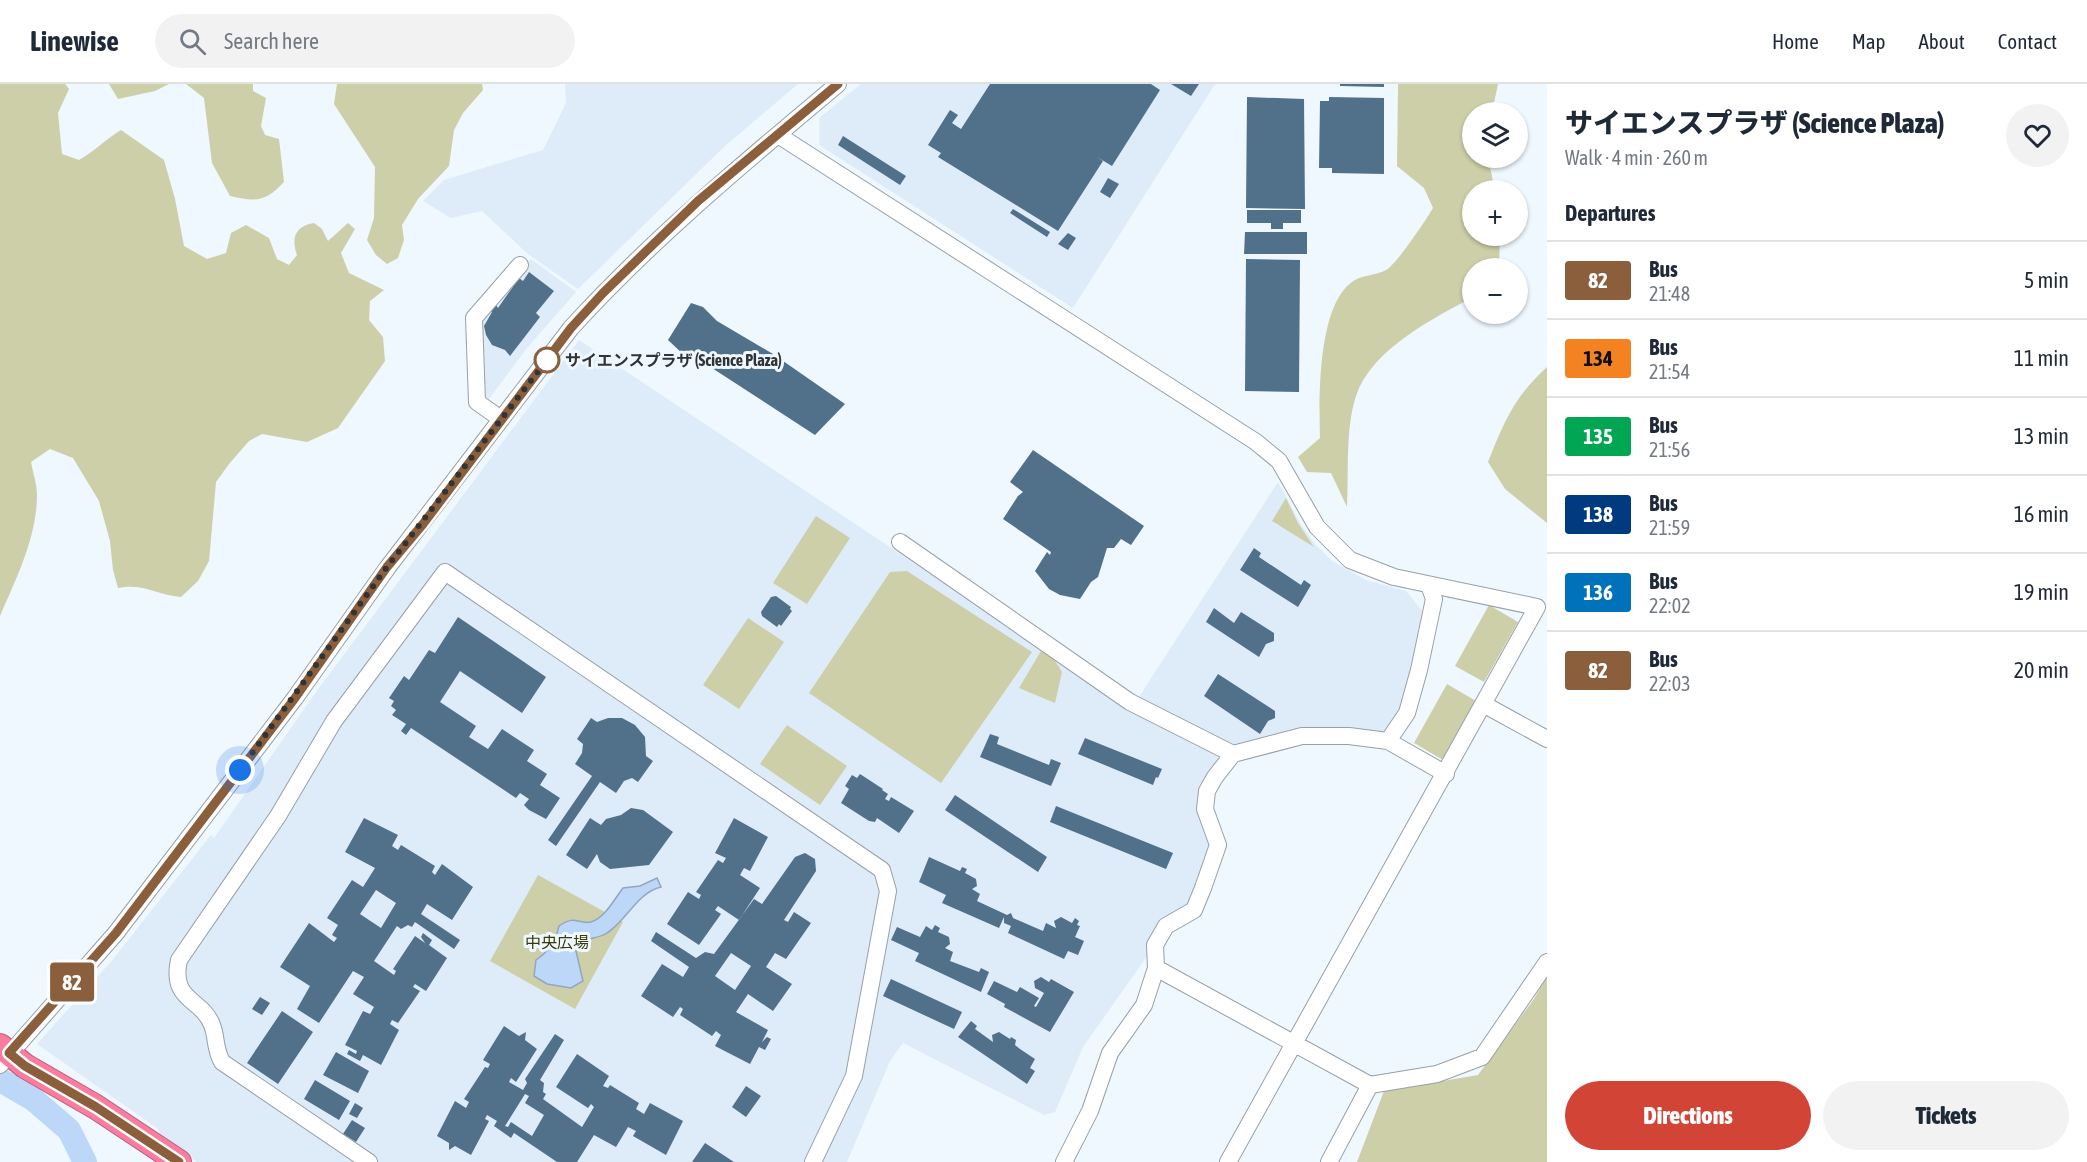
<!DOCTYPE html>
<meta charset="utf-8">
<style>
body{margin:0;font-family:"Asap Condensed","Noto Sans JP",sans-serif;background:#f2f2f3;color:#1f2937;height:100vh;display:flex;flex-direction:column;font-size:22px;white-space:nowrap}
*{box-sizing:border-box;margin:0}
p{font-size:20px;color:#747a83}
.icon{flex:none;width:33px;height:33px;fill:none;stroke:currentColor;stroke-width:2;stroke-linecap:round;stroke-linejoin:round}
.map{position:relative;flex:1;overflow:hidden}
.drawer{display:flex;flex-direction:column;background:#fff;width:540px}
.drawer>*{flex:none}
.badge{padding:0 12px;border-radius:4px;font-size:21px;line-height:39px}
.fabs{position:absolute;left:1462px;top:18px;display:grid;gap:12px}
.fabs a{display:grid;place-items:center;width:66px;height:66px;border-radius:50%;background:#fff;box-shadow:0 2px 4px #0004;font-size:30px}
.you{position:absolute;width:30px;height:30px;margin:-15px;border:4px solid #fff;border-radius:50%;background:#1a73e8;box-shadow:0 0 0 9px #1a73e833}
.map>.badge{position:absolute;translate:-50% -50%;box-shadow:0 0 0 3px #fff}
h2{padding:0 18px;font-size:22px;line-height:54px}
.round{display:grid;place-items:center;flex:none;width:63px;height:63px;border-radius:32px;background:#f2f2f3}
.head{display:flex;align-items:center;justify-content:space-between;height:102px;padding:0 18px}
h1{font-size:28px;font-weight:800;line-height:45px}
.cta{display:flex;gap:12px;margin-top:auto;padding:12px 18px}
.cta a{flex:1;height:69px;border-radius:36px;background:#d14436;color:#fff;font-size:24px;font-weight:800;line-height:69px;text-align:center}
.cta a+a{background:#f2f2f3;color:#1f2937}
ul{padding:0;list-style:none}
li{display:flex;align-items:center;gap:18px;height:78px;padding:0 18px;border-top:2px solid #e0e1e3}
li div{flex:1}
li b{display:block;font-size:22px}
li em{font-style:normal}
li .badge{min-width:66px;font-weight:700;text-align:center}
header{display:flex;align-items:center;gap:36px;box-sizing:border-box;height:84px;padding:0 30px;background:#fff;border-bottom:2px solid #e0e1e3}
header strong{font-size:28px}
nav{display:flex;gap:33px;margin-inline-start:auto;font-size:21px}
.search{width:420px;height:54px;background:#f2f2f3;display:flex;align-items:center;gap:15px;box-sizing:border-box;padding:0 21px;border-radius:33px;color:#747a83;font-size:22px}
main{display:flex;flex:1;min-height:0}
.map>svg:first-child{display:block}
.built{fill:#ddecf8}
.green{fill:#cdcfa9}
.water{fill:#bdd7f8;stroke:#93a6be;stroke-width:1.5}
.lines{fill:none;stroke-linecap:round;stroke-linejoin:round}
.river{stroke:#bdd7f8;stroke-width:24}
.building{fill:#51718b;fill-rule:evenodd}
.minor-casing{stroke:#98a0a7;stroke-width:18}
.highway-casing{stroke:#b4637b;stroke-width:26}
.minor{stroke:#fff;stroke-width:16}
.highway{stroke:#fb7c9f;stroke-width:24}
.line-casing{stroke:#fff;stroke-width:14}
.line{stroke:#8b5e3c;stroke-width:9}
.walk{stroke:#313437;stroke-width:6;stroke-dasharray:0 10.8}
.stop-dot{fill:#fff;stroke:#8b5e3c;stroke-width:3}
.labels{text-anchor:middle;stroke-width:6;stroke-linejoin:round;paint-order:stroke}
.stop-label{font-size:16px;font-weight:bold;fill:#313437;stroke:#eff7ff;text-anchor:start}
.park-label{font-size:16px;fill:#393a08;stroke:#eff7ff}
</style>
<header>
<strong>Linewise</strong>
<div class="search"><svg class="icon" aria-label="search" viewBox="0 0 24 24"><circle cx="10" cy="10" r="6"/><path d="M15 15l6 6"/></svg>Search here</div>
<nav><a>Home</a><a>Map</a><a>About</a><a>Contact</a></nav>
</header>
<main>
<div class="map">
<svg width="1547" height="1078" viewBox="0 0 1547 1078">
<rect width="100%" height="100%" fill="#eff7ff"/>
<path class="built" d="M565,0H798L726,61L578,205L528,170L482,127L451,134L423,117L444,96L543,66L566,19Z
M861,0H1215L1073,224L819,61V34Z
M531,175L576,208L527,264L489,315L484,312L480,235L492,215Z
M579,256L1124,619L1217,667L1219,678L1199,701V722L1212,765L1189,821L1150,868L1083,963L1055,1028L1044,1031L903,959L890,977L847,1078H197L163,1055L157,1044L37,960L110,879L211,751L214,754L316,608Z
M1278,398L1301,441L1315,460L1332,477L1366,496L1406,507L1424,529L1400,626L1386,649L1229,664L1137,616Z"/>
<path class="green" d="M0,0H65L69,5L58,29L62,70L79,76C95,67 106,55 121,46L164,76L175,115L184,162L207,175L226,169L231,149L246,141L269,154L277,175L289,181L297,171C291,154 295,142 314,139L322,145L328,157L348,139L355,145L341,169L349,189L384,206L370,217L369,236L383,253L385,277L338,344L307,358L262,350L249,357L229,380L216,398L209,477L198,497L181,513C156,511 144,499 118,504L113,486L110,457L99,417L73,374L50,365L31,378C33,389 37,400 37,411C37,453 16,495 0,532Z
M109,0H169L155,7L118,15Z
M186,0H253V7L266,14L261,42L265,51L279,55L284,98C265,118 257,118 230,112L212,79L204,14Z
M337,0H482L483,6L463,29L454,46L449,82L418,115L402,141L404,156L398,174L387,180L376,171L367,156L374,134L375,83L334,20Z
M1398,0H1498L1492,28H1473V74H1488L1495,106H1473V152H1500L1499,184H1473V213C1432,235 1371,266 1356,312C1345,346 1349,388 1347,423L1331,389L1307,388L1298,373L1320,354C1319,315 1317,218 1355,196C1364,191 1377,191 1386,186C1396,181 1426,136 1433,124L1424,104L1397,82Z
M1547,283V439L1505,405L1488,378C1504,338 1514,313 1547,283Z
M1286,414L1298,439L1314,463L1272,437Z
M816,432L850,454L807,520L773,499Z
M907,487L1032,568L941,699L809,609L890,488Z
M1489,521L1518,538L1484,598L1455,582Z
M748,534L784,558L739,625L703,601Z
M1041,567L1054,575L1062,588L1055,619L1019,604Z
M1447,600L1476,617L1443,676L1414,659Z
M787,641L847,682L820,721L760,680Z
M538,791L623,838L575,925L490,877Z
M1547,892V1078H1357L1384,1007L1478,991L1534,915Z"/>
<path class="water" d="M657,794L661,803C638,808 626,837 607,849C600,854 588,854 580,858L576,867L583,897L571,904L547,900L534,892L536,876C549,867 555,858 559,842C576,830 578,841 591,838C605,834 615,814 623,804L640,802Z"/>
<g class="lines">
<path class="river" d="M0,996L33,1015L69,1046L85,1078"/>
</g>
<path class="building" d="M990,0H1151L1160,6L1112,82L1097,73L1103,77L1058,147L938,73L941,69L928,61L950,26L958,31L952,39L961,45Z
M1171,0H1199L1191,12Z
M1340,0H1384V3L1340,2Z
M1247,13L1304,15L1305,125L1246,124Z
M1329,13L1384,14V90L1332,89V84H1319L1320,17H1329Z
M843,52L906,92L900,101L838,61Z
M1108,94L1119,100L1110,114L1100,108Z
M1013,125L1050,148L1047,153L1010,129Z
M1247,126H1301V139H1283V145H1271V139H1247Z
M1245,148H1307V170H1244Z
M1068,149L1076,154L1068,166L1058,160Z
M1246,175L1300,176L1299,308L1245,307Z
M529,188L554,207L536,229L540,233L510,272L505,266L492,261L486,251L484,242L492,228L489,225L496,221L498,224L519,194L523,197Z
M691,219L703,223L717,237L773,270L845,320L815,351L695,273L684,271L668,256Z
M1033,366L1144,442L1131,461L1121,455L1114,464H1107L1098,493L1091,498L1080,515L1060,511L1049,505L1035,487L1047,468L1050,471L1051,468L1003,435L1018,412L1023,408L1010,398Z
M1254,464L1261,469L1259,473L1301,501L1304,496L1311,501L1298,523L1240,486Z
M776,512L791,523L790,525L792,527L781,542L779,540L777,543L762,532L761,528L771,513Z
M1214,524L1234,539L1241,528L1274,549V557L1266,560L1259,573L1206,538Z
M458,533L546,593L522,629L460,587L440,618L476,642L469,653L488,665L502,645L534,666L527,677L547,690L540,701L560,714L546,735L529,726L524,721L529,715L520,709L516,714L411,644L406,651L401,647L406,640L392,631L396,626L391,622L394,617L389,614L404,592L409,596L429,566L435,569Z
M1218,590L1275,627V634L1268,637L1260,650L1204,612Z
M591,634L597,638L608,634H622L635,641L645,653L646,672L653,677L638,698L632,694L624,697L616,709L600,698L556,762L548,756L592,692L575,680L582,669L583,660L577,655Z
M990,650L999,653L997,660L1049,681L1051,675L1061,679L1051,702L980,673Z
M1085,654L1162,685L1158,694L1156,693L1153,701L1078,670Z
M860,690L883,705L882,706L888,710L885,715L889,717L891,713L914,727L899,749L877,734L875,738L869,737L841,719L849,705L845,702L852,691L857,694Z
M955,711L1047,773L1038,788L945,726Z
M1056,722L1173,769L1166,785L1050,738Z
M631,724L643,726L673,748L649,781L610,785L600,778L597,770L587,785L566,771L590,734L601,741L606,735L621,731Z
M364,734L398,751L392,762L398,766L401,761L435,782L432,788L435,791L442,780L473,803L452,836L427,820L421,830L460,856L454,865L415,838L412,843L408,841L401,845L397,842L374,877L394,891L396,887L393,885L415,852L425,859L421,853L423,849L432,856L429,861L447,874L426,907L415,900L413,903L420,907L398,939L392,936L390,940L399,946L381,981L363,971L360,977L347,970L349,966L356,970L357,967L345,961L363,927L370,930L374,923L353,910L364,893L353,887L319,939L297,925L310,902L280,883L309,839L334,858L337,854L332,851L338,841L327,834L352,796L363,803L375,784L345,768ZM376,806L396,819L381,844L360,830Z
M734,734L768,753L750,787L744,784L740,791L760,804L739,836L718,822L715,826L721,830L699,861L667,840L688,808L699,815L701,811L696,808L718,776L723,779L726,774L715,769Z
M805,769L815,775L816,787L784,836L788,838L794,828L811,839L786,875L775,869L766,883L792,900L773,927L748,910L736,928L768,946L762,958L767,953L771,955L765,966L759,963L750,980L715,962L721,951L716,947L712,952L680,931L683,925L680,923L673,933L641,912L662,880L683,893L689,883L651,857L656,848L696,874L705,868L714,870L754,815L762,820L795,773ZM731,869L751,882L735,906L715,892Z
M929,773L960,787L962,783L967,785L965,789L976,795L977,802L972,805L980,810L977,817L1007,831L1011,829L1013,834L1043,847L1046,839L1056,844L1054,837L1061,833L1072,839L1075,834L1079,837L1077,841L1080,842L1075,853L1084,857L1078,871L1068,867L1064,875L1008,849L1011,842L1004,839V833L999,844L942,819L946,811L919,798Z
M935,841L940,844L938,848L949,853L950,860L945,864L953,868L950,877L979,888L981,884L989,888L981,908L915,877L919,869L891,856L897,843L920,853L926,842L932,846Z
M1041,893L1049,898L1051,895L1074,908L1050,948L1004,923L1005,920L987,910L994,897L1017,908L1020,903L1039,914L1034,922L1036,923L1044,909L1035,904L1034,897Z
M891,895L962,928L954,945L883,912Z
M260,913L270,919L262,931L252,925Z
M282,927L313,948L278,1000L247,979Z
M971,937L977,942L975,945L993,958L992,951L999,948L1010,955L1011,953L1016,956L1015,961L1020,965L1035,975L1030,984L1035,987L1027,1000L958,953Z
M504,942L519,952L526,948L525,956L537,965L516,998L511,994L509,998L523,1006L527,999L525,995L555,950L564,956L540,996L544,999L543,1008L546,1010L543,1015L582,1043L594,1023L591,1020L588,1024L556,1003L577,970L609,992L603,1002L608,1004L610,1001L639,1019L636,1025L644,1030L650,1019L683,1037L666,1071L633,1052L636,1047L628,1043L616,1063L594,1051L577,1078H557L514,1049L511,1054L494,1042L497,1037L487,1031L485,1035L489,1037L471,1071L455,1062L449,1066V1059L437,1052L455,1017L466,1024L469,1018L464,1015L485,983L488,984L490,980L483,976ZM525,1010L529,1012L525,1019L544,1031L532,1052L511,1038L508,1043L505,1042Z
M336,968L369,987L358,1009L323,991Z
M315,996L350,1017L339,1036L304,1015Z
M746,1002L761,1012L746,1033L732,1023Z
M355,1019L363,1024L357,1034L349,1030Z
M352,1036L365,1044L356,1058L343,1050Z
M705,1059L734,1078H692Z"/>
<g class="lines">
<g class="minor-casing">
<path id="minor" d="M778,51L1256,358L1279,377L1317,443L1350,476L1394,493L1537,523L1228,1078
M501,335L477,318L474,234L520,181
M900,458L1130,618L1233,670
M1483,620L1547,655
M1388,657L1446,690
M1156,884L1370,1001L1329,1078
M0,981L116,849L295,614L388,483L571,244C653,154 745,78 838,0
M1370,1001L1437,990L1482,973L1547,878
M369,1078L222,978C214,963 217,953 212,941C202,914 170,918 179,876L278,732L334,637L445,488L882,786L888,807L854,992L813,1078
M1064,1078L1090,1027L1110,969L1144,921L1156,884L1155,861L1166,842L1194,826L1203,804L1218,761L1205,725L1207,707L1215,693L1233,670L1302,652H1349L1388,657L1407,629L1419,586L1434,515L1429,501"/>
</g>
<g class="highway-casing">
<path id="highway" d="M0,962L25,982L96,1023L179,1078"/>
</g>
<use href="#minor" class="minor"/>
<use href="#highway" class="highway"/>
</g>
<g class="lines">
<g class="line-casing">
<path id="line" d="M179,1078L96,1023L25,982L9,969L116,849L295,614L387,483L423,440L571,244L603,209L698,117L838,0"/>
</g>
<use href="#line" class="line"/>
<path class="walk" d="M240,686L387,483L547,276"/>
</g>
<circle class="stop-dot" cx="547" cy="276" r="12"/>
<g class="labels">
<g class="stop-label">
<text x="565" y="282">サイエンスプラザ (Science Plaza)</text>
</g>
<g class="park-label">
<text x="557" y="864">中央広場</text>
</g>
</g>
</svg>
<div class="fabs">
<a><svg class="icon" aria-label="layers" viewBox="0 0 24 24"><path d="M12 4l9 5-9 5-9-5zM3 14l9 5 9-5"/></svg></a>
<a>+</a>
<a>−</a>
</div>
<div class="you" style="left:240px;top:686px"></div>
<b class="badge" style="left:72px;top:898px;background:#8b5e3c;color:#fff">82</b>
</div>
<section class="drawer">
<div class="head"><div><h1>サイエンスプラザ (Science Plaza)</h1><p>Walk · 4 min · 260 m</p></div><a class="round"><svg class="icon" aria-label="heart" viewBox="0 0 24 24"><path d="M12 20l-8-8c-3-5 5-10 8-4 3-6 11-1 8 4z"/></svg></a></div>
<h2>Departures</h2>
<ul>
<li><span class="badge" style="background:#8b5e3c;color:#fff">82</span><div><b>Bus</b><p>21:48</p></div><em>5 min</em></li>
<li><span class="badge" style="background:#f58220;color:#111">134</span><div><b>Bus</b><p>21:54</p></div><em>11 min</em></li>
<li><span class="badge" style="background:#00a651;color:#fff">135</span><div><b>Bus</b><p>21:56</p></div><em>13 min</em></li>
<li><span class="badge" style="background:#003b80;color:#fff">138</span><div><b>Bus</b><p>21:59</p></div><em>16 min</em></li>
<li><span class="badge" style="background:#0072bc;color:#fff">136</span><div><b>Bus</b><p>22:02</p></div><em>19 min</em></li>
<li><span class="badge" style="background:#8b5e3c;color:#fff">82</span><div><b>Bus</b><p>22:03</p></div><em>20 min</em></li>
</ul>
<div class="cta"><a>Directions</a><a>Tickets</a></div>
</section>
</main>
